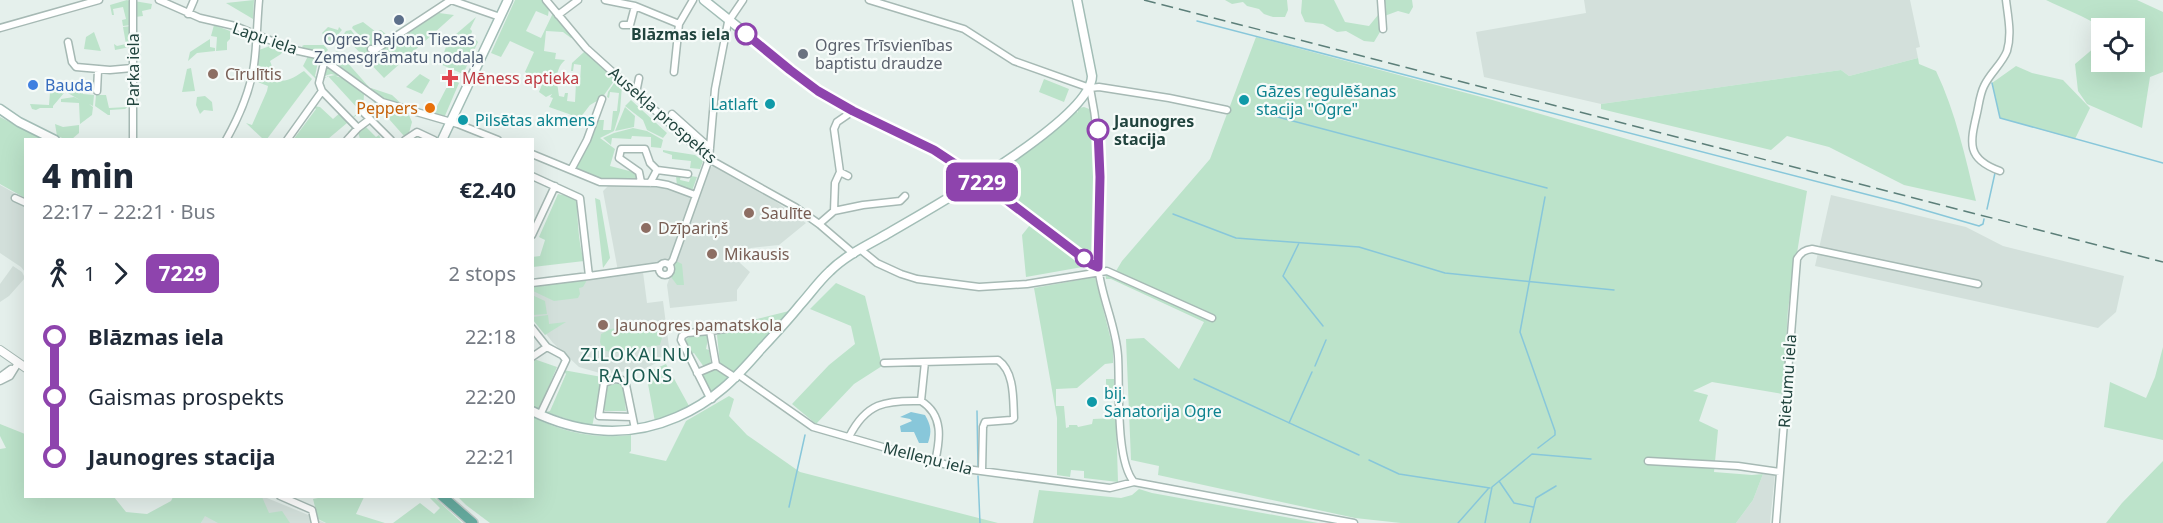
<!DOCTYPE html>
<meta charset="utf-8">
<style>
body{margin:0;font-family:"Noto Sans",sans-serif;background:#f2f2f3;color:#1f2937;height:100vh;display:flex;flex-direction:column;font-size:22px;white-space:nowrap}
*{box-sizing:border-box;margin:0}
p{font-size:20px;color:#747a83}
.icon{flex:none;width:33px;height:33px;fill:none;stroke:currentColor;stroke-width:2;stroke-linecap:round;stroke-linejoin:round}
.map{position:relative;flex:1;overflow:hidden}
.sheet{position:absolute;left:24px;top:138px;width:510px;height:360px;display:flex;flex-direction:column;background:#fff;border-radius:0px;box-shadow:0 6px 24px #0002}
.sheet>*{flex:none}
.badge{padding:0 12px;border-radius:9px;font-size:21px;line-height:39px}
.buttons{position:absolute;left:2091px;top:18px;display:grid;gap:12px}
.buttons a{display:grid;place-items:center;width:54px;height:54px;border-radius:0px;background:#fff;box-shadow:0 6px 24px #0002;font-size:30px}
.map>.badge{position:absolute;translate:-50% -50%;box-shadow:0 0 0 3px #fff}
.legs{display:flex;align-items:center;gap:9px;height:66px;padding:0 18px;font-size:20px}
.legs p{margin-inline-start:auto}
.headline{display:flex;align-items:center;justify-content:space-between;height:102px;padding:0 18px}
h1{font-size:33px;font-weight:800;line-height:45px}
ul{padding:0 18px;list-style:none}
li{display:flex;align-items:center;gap:21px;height:60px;font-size:22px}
li i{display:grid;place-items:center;width:9px;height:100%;margin:0 8px;background:currentColor}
li i::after{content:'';width:15px;height:15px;margin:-8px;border:4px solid;border-radius:50%;background:#fff}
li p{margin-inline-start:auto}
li:first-child i{background:linear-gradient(#0000 50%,currentColor 0)}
li:last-child i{background:linear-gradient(currentColor 50%,#0000 0)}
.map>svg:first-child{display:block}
.built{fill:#d3e0db}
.green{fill:#bce3ca}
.water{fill:#88c7da}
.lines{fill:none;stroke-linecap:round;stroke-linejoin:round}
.stream{stroke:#88c7da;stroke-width:1.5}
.minor-casing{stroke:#a6b9b4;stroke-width:9}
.tertiary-casing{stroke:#a6b9b4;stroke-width:10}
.secondary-casing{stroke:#a2bdb6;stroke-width:11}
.primary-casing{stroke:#c1cbc9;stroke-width:12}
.minor{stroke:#fff;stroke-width:6}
.tertiary{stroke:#fff;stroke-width:8}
.secondary{stroke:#fff;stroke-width:8}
.primary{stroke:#65aa9e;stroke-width:9}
.rail{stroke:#5c7f79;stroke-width:1.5;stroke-dasharray:12 6;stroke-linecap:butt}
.line-1-casing{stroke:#fff;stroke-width:14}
.line-1{stroke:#8e44ad;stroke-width:9}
.service-dot{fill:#5c6f8a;stroke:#f6fbf9;stroke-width:2}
.stop-1-dot{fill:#fff;stroke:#8e44ad;stroke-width:3}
.worship-dot{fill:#6b7280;stroke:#f6fbf9;stroke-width:2}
.education-dot{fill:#8d6e63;stroke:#f6fbf9;stroke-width:2}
.health-dot{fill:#e0444e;stroke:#f6fbf9;stroke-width:2}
.shop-dot{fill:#3f7fe0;stroke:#f6fbf9;stroke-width:2}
.culture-dot{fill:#0f9aa8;stroke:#f6fbf9;stroke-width:2}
.food-dot{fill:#e8710a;stroke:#f6fbf9;stroke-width:2}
.labels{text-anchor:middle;stroke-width:4.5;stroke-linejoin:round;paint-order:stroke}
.stop-label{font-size:16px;font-weight:bold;fill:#21443e;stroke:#f6fbf9;text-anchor:end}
.street-label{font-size:16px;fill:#21443e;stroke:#f6fbf9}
.service-label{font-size:16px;fill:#4e5e75;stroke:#f6fbf9}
.worship-label{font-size:16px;fill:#5b616d;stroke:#f6fbf9;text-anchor:start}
.education-label{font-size:16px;fill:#785e54;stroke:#f6fbf9;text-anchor:start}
.health-label{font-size:16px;fill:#be3a42;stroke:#f6fbf9;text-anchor:start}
.shop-label{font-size:16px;fill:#366cbe;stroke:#f6fbf9;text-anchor:start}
.culture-label{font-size:16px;fill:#0d838f;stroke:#f6fbf9;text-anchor:start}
.food-label{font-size:16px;fill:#c56008;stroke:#f6fbf9;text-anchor:end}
.neighbourhood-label{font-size:18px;letter-spacing:1.5px;fill:#1a594f;stroke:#f6fbf9}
</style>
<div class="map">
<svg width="2163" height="523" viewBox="0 0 2163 523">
<rect width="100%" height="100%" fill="#e5f0ec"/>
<path class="built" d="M1584,0H1910L1920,47L1916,48L1918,58L1849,76L1841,70L1601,104L1484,77L1476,32L1586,13Z
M713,166L759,190L806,223L779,245L751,248L740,263L750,272L737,290V301L670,308L667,285L708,169Z
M0,185L25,199V272L21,267L0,253Z
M609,185L668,188L693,196L671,259L618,271L603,191Z
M1831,195L1966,227L2003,246L2124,276L2116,312L2098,328L1815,266Z
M13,266L22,272L25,278L9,296L0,302V284Z
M643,272L647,303L663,301L669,347L667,358L644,369L603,374L579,367L553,343L533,317L532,287Z
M1775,473L1770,523H1736L1753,500L1763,474Z
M262,496L306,514L325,523H201L214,497Z"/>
<path class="green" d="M127,0L130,1L131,25L123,26L122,20L126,19L123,7L113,9L114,15H112L110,5Z
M254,0L253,19L226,3Z
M515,0H542L549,9L548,16L536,11L526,31L541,38L553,13L574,36L571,38L563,32L546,31L544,51L556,53L555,59L565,60C554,70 557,82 559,96L564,97L565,93H568L567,101L575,102L576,83H580L581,65L574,64L573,71H571L572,63L584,52H586L616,78L602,98L590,105L580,118L549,107L553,98L550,97L552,94L546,97L539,92L543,82L525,72L534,52L510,41L501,57L491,53Z
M1225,0H1287L1288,10L1285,17H1273L1264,14L1259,9L1247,6L1243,2L1232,4Z
M1302,0H1334L1345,22L1369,26L1378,15L1384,13L1383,0H1412L1413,7L1409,14L1398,11L1379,18L1380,32L1374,42L1364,41L1346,31L1337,32L1323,24L1305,22L1301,13Z
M2046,0H2137L2163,12V72L2150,77L2142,128L2087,104L2078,91L2075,64L2101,42L2102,62H2134V28H2102L2101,41L2099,26C2082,15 2064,9 2046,0Z
M134,1L152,4L151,9L142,11L143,16L135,17Z
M439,13L454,15L384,78L345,37L339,43L342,47L339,49L335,44L346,31L351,30L360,42L374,53Z
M476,17L470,29L472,31L471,35L478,42L463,74L440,64L448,41Z
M363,22L376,32L381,30L388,36L374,45H369L352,28L353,26Z
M214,25L230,31V39L227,42V50L216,51L217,37L211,36Z
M131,26L130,47L115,50L114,44L117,46L126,44L123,27Z
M328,27L338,30L339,27L342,30L331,42L322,33Z
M94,32L101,51L84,49L86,37Z
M1256,37L1489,99L1807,191L1788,309L1783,394L1712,382L1693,391L1708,395L1699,421L1718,430L1714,472L1752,475L1763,474L1753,500L1736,523H1401L1355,518L1158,475L1159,466L1131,460L1126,339L1144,338L1179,369L1204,322L1111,279H1106L1105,270L1116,271L1122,261L1210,159Z
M210,39V47L215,48V51L197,53L188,61L190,52Z
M304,45H324L328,50L324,54L304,49L302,46Z
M270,46L284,49L281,54L270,61L277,80C287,83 296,76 304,71L312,79L267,139H263L246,123L252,125L267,91L268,86L255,81L259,50Z
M337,51L369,87V88L361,84L329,58Z
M308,56L322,62H318L315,76L317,77L316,79L303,66Z
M1918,58L1919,64L1936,71C1956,113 1965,156 1976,201L1904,185L1829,147L1787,136L1771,150L1601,109V104L1841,70L1849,76Z
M325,64L341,76H336L345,79L364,94L363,111L351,119L347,116L350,114L353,117L360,111L328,76L321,81L325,86L322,89L320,86L321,78L335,75L331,74L321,77Z
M2016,66L2032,73L2063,80L2090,108L2075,139L2000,118L1992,83Z
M191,68L195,91L182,92L187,69Z
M420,74L430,80L422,94L406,87Z
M83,77V94L94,95L93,106L89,104L93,107L92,115L80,124L79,103L61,102V99L74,97L80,100L66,92Z
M451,79L459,83L444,118L433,112H434Z
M617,79L622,85L620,111L614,131L600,138L615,149L610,166L637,173L640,181L600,180L577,170L576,166L592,133H594L598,120H604L603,130H611L613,111H617L619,93L610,92L609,98L607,97L608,92Z
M1044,79L1069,89L1064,102L1039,92Z
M371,88L392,95L405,107L384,99L369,90Z
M61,91L64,93L53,106V108H40L36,110L32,109L30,104L49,105L50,92Z
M96,95H106L109,108L128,107L125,109L110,110V115H108L95,106Z
M205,96L212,102L213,111L204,110L200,114L196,105L197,97Z
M631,100L667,133L663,138L647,130L643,120L625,106Z
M373,101L398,112L409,115L412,122L409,133L404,136Z
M313,106L320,107L333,119L341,112L354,128L350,135L348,132L352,128L347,123L328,139L293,140L316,109Z
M625,107L635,116L634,127L615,131Z
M1084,107L1092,110L1099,174L1096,252L1094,256L1089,249L1092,256L1090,257L1083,254L986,182V179L993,184L986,177L1076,109L1078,113V108Z
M0,117L43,139L26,140L25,198L0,184Z
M55,124L63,127L79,125V133L72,139H65L57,136Z
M365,126L376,137L379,135L381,139H360L358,132Z
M633,128L647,131L663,140L661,148L651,147V137L632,136L631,139L612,138L611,145L603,138L614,133Z
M663,150L695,155L703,161L700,169L690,168L691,161L672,159V155L663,152Z
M681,175L680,180L689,182L691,176L697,177L692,191L677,186L676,176Z
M558,194L577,198L580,205L577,208C578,226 579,245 584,261L533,267L532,257L540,256L545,240L539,237Z
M595,198L600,200L610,258L603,268Z
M1030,225L1088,266L1026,277L1022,235Z
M676,261L682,264L684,285H677L671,277Z
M1095,277L1113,348V363L1105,364L1077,388L1056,389V406H1064L1066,428L1069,427V425H1077L1078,427L1092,424L1093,419L1116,418L1118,482L1084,478V471L1071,470L1070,477L1057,475V418L1034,288Z
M587,280L583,287L579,288L580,294L578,298L554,301L533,291V286Z
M836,283L865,296L882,366L854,384L816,424L792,404L829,365L855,344L851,326L810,309Z
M532,295L545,301L547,314L533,315Z
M789,311L734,372L720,364L717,335L729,328V326Z
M548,315L549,324L566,322L545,335L533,320V317Z
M652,323L661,329L663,334L660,345L614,353L603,350L600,342L601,334L611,329Z
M693,334H709L706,349L709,350L711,364L704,367L694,353L690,355L684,341Z
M2163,347V440L2104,427L2110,382L2146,398L2155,377Z
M534,359L557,367L539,410L533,406L532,360Z
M666,364L689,406L655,422L646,373Z
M714,368L730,377L709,393L701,374Z
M563,370L602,377L592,427L546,412L550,411L566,374Z
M1106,379H1114V399H1106Z
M619,383L623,385L626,411H605L604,409L607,386Z
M729,396L734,399L729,416L747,435L800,472L998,523H490L466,505L458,497L532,496L533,417C565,433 595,439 631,435V451L629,453L666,461L686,421Z
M0,424L25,434L26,496L114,497L126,512L147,514L171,501L173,497H262L269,513L282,511L290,523H218L205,516L201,523H0V449L6,448L0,436Z
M2163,461V523H2106L2122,503Z
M1139,489L1152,493L1318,523H1033L1039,490L1121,498L1132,495Z
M328,496L364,497L356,514L385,523H326L318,519L313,499Z
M429,497H434L462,523H393L420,503L434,514L440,508Z"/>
<path class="water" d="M911,412L925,415C931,426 932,431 928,443H919L914,432H901L900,426L912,421L910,419L900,417Z"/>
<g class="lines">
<path class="stream" d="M1197,21L1900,203L1979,226L1983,224L1984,219
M1992,83L2000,118L2163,163
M1274,116L1547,188
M1987,209L1995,173
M1173,214L1236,238L1359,247L1445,273L1614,290
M1299,243L1283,276L1323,326
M1315,366L1326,340
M1194,379L1359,455
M977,411L978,468
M1289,423L1312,372
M1538,448L1555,435V431L1520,332L1545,197
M1369,460L1399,474L1490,488
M978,476L980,523
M1499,481L1514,503L1533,507
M789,507L805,435
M1458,523L1488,489
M1485,523L1492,487L1532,454L1591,459
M1530,523L1536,498L1556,486"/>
<g class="minor-casing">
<path id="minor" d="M133,0V140
M159,0L200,18L235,26L294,50L317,55L382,102L458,124L498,140
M451,0L500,17
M546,0L586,48L709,159L795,207L819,224L854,254
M605,0L635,6L679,24L693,0
M869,0L964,29L1014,61L1090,88L1099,87L1169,98L1227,110
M1381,0L1383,29
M188,14L194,0
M558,15L578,0
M623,25H630L635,6
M0,28L99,0
M68,42L72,62L76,67L110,70L132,68
M371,49L375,50L451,0
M325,59L319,83L322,91L358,128L370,119
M674,72L679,24
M1090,88C1098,127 1101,166 1100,207C1100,226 1096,247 1098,266C1101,297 1116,325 1118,356C1120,386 1115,460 1134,482
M97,91L98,70
M636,93L639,78
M363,112L391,140
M672,114L710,148
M226,140C239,117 250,91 254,65C257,44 257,22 259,0
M287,140L322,91
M347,140L358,128
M405,140L417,132L434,140
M532,154L600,182L657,183L668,185L695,195
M571,170L587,140L602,99
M2000,171C1966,159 1970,143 1977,113C1979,104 1980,94 1984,86C1990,73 2002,64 2007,51C2012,34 2008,17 2006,0
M532,176L580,198L589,276L660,266
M848,176L840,172L834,129L837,122L853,111
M977,180L984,183L1091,264L1098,267
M641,182L639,172L619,158L621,149H645L650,163L657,170
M650,183L657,170L688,174
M15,198L26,203
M834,211L835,183L840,172
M819,224L834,211L863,205L900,201L905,196
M532,235L555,186
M861,250L877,263L901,274L917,279L979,287L1027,284L1107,271L1212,318
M659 269a6 6 0 1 1 12 0a6 6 0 1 1-12 0Z
M669,265L673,260L709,159L715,89L728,22L743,0
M532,283L589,276
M532,328L547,347L562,355L566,360L540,415
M710,331L725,329
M532,357L547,347
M884,363L998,360C1015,372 1013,400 1014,418L1011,420L985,422L983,427L982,471
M716,365L736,378
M697,373L716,365L710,331L687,333L682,336L681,340L709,396L712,399
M739,375L813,427L935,462L966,469L1110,488L1134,482
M0,377L11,369
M0,381L10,376L18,363
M921,401L925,362
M632,417L599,416L604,383L615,379L622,380L626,385L635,429
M849,437C866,403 885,400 921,401C944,415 940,440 935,462
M1648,461L1738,466L1780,472
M1134,482L1354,523
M280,496L312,510L315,523
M1776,523L1797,259C1801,252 1805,250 1812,249L1978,284"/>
</g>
<g class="tertiary-casing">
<path id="tertiary" d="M0,350L26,368"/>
</g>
<g class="secondary-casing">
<path id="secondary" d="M704,0L818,91L853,111L934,150L977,180
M0,109L19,122L55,140
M442,140L508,0
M532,411C579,434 629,438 677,417C714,401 735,379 761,349C774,335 788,320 800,305C810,294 819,281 830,271C846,255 868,245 887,234C926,211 1091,120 1092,76L1077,0"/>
</g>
<g class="primary-casing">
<path id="primary" d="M442,496L473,523"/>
</g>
<use href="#minor" class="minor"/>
<use href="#tertiary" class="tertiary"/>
<use href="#secondary" class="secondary"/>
<use href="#primary" class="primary"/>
<path class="rail" d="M1144,0L2163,262"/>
</g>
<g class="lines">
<g class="line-1-casing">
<path id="line-1" d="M746,34L790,70L818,91L853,111L934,150L984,183L1091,264L1098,267L1100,177L1098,130"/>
</g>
<use href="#line-1" class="line-1"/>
</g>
<circle class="service-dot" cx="399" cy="20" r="6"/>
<g class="stop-1-dot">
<circle cx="746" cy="34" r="10"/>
<circle cx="1098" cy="130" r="10"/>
<circle cx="1084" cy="258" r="8"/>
</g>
<circle class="worship-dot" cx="803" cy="54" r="6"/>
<g class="education-dot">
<circle cx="213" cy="74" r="6"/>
<circle cx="749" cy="213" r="6"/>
<circle cx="646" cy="228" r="6"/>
<circle cx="712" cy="254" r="6"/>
<circle cx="603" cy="325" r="6"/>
</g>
<path class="health-dot" d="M447 69h6v6h6v6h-6v6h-6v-6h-6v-6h6z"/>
<circle class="shop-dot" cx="33" cy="85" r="6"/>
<g class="culture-dot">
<circle cx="1244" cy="100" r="6"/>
<circle cx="770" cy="104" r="6"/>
<circle cx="463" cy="120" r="6"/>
<circle cx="1092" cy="402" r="6"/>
</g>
<circle class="food-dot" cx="430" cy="108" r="6"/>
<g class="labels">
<g class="stop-label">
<text x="730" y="40">Blāzmas iela</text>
<text x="1114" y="127" text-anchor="start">Jaunogres<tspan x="1114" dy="18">stacija</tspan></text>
</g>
<g class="street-label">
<text transform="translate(265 38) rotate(19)" y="6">Lapu iela</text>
<text transform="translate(133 70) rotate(-90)" y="6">Parka iela</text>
<text transform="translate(663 115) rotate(41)" y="6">Ausekļa prospekts</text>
<text transform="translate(1787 381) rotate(-86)" y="6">Rietumu iela</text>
<text transform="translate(928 458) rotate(14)" y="6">Melleņu iela</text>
</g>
<g class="service-label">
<text x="399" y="45">Ogres Rajona Tiesas<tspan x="399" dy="18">Zemesgrāmatu nodaļa</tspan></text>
</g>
<g class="worship-label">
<text x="815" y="51">Ogres Trīsvienības<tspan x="815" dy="18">baptistu draudze</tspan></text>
</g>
<g class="education-label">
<text x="225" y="80">Cīrulītis</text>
<text x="761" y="219">Saulīte</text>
<text x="658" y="234">Dzīpariņš</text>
<text x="724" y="260">Mikausis</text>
<text x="615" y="331">Jaunogres pamatskola</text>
</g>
<g class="health-label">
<text x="462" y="84">Mēness aptieka</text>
</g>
<g class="shop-label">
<text x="45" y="91">Bauda</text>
</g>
<g class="culture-label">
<text x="1256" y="97">Gāzes regulēšanas<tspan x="1256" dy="18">stacija "Ogre"</tspan></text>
<text x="758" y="110" text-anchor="end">Latlaft</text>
<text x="475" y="126">Pilsētas akmens</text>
<text x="1104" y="399">bij.<tspan x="1104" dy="18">Sanatorija Ogre</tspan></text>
</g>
<g class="food-label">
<text x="418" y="114">Peppers</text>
</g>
<g class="neighbourhood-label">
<text x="636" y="361">ZILOKALNU<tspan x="636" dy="21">RAJONS</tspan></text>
</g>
</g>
</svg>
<div class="buttons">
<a><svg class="icon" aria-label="locate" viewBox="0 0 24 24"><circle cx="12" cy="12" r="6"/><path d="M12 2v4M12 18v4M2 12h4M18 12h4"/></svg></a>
</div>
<b class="badge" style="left:982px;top:182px;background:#8e44ad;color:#fff">7229</b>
<section class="sheet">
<div class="headline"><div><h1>4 min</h1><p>22:17 – 22:21 · Bus</p></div><b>€2.40</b></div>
<div class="legs"><svg class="icon" aria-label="walk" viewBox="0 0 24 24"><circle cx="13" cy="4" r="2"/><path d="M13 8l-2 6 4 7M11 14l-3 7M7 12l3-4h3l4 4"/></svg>1<svg class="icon" aria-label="forward" viewBox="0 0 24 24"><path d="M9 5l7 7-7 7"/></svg><b class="badge" style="background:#8e44ad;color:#fff">7229</b><p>2 stops</p></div>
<ul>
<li><i style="color:#8e44ad"></i><b>Blāzmas iela</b><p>22:18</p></li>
<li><i style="color:#8e44ad"></i><span>Gaismas prospekts</span><p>22:20</p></li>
<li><i style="color:#8e44ad"></i><b>Jaunogres stacija</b><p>22:21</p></li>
</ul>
</section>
</div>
